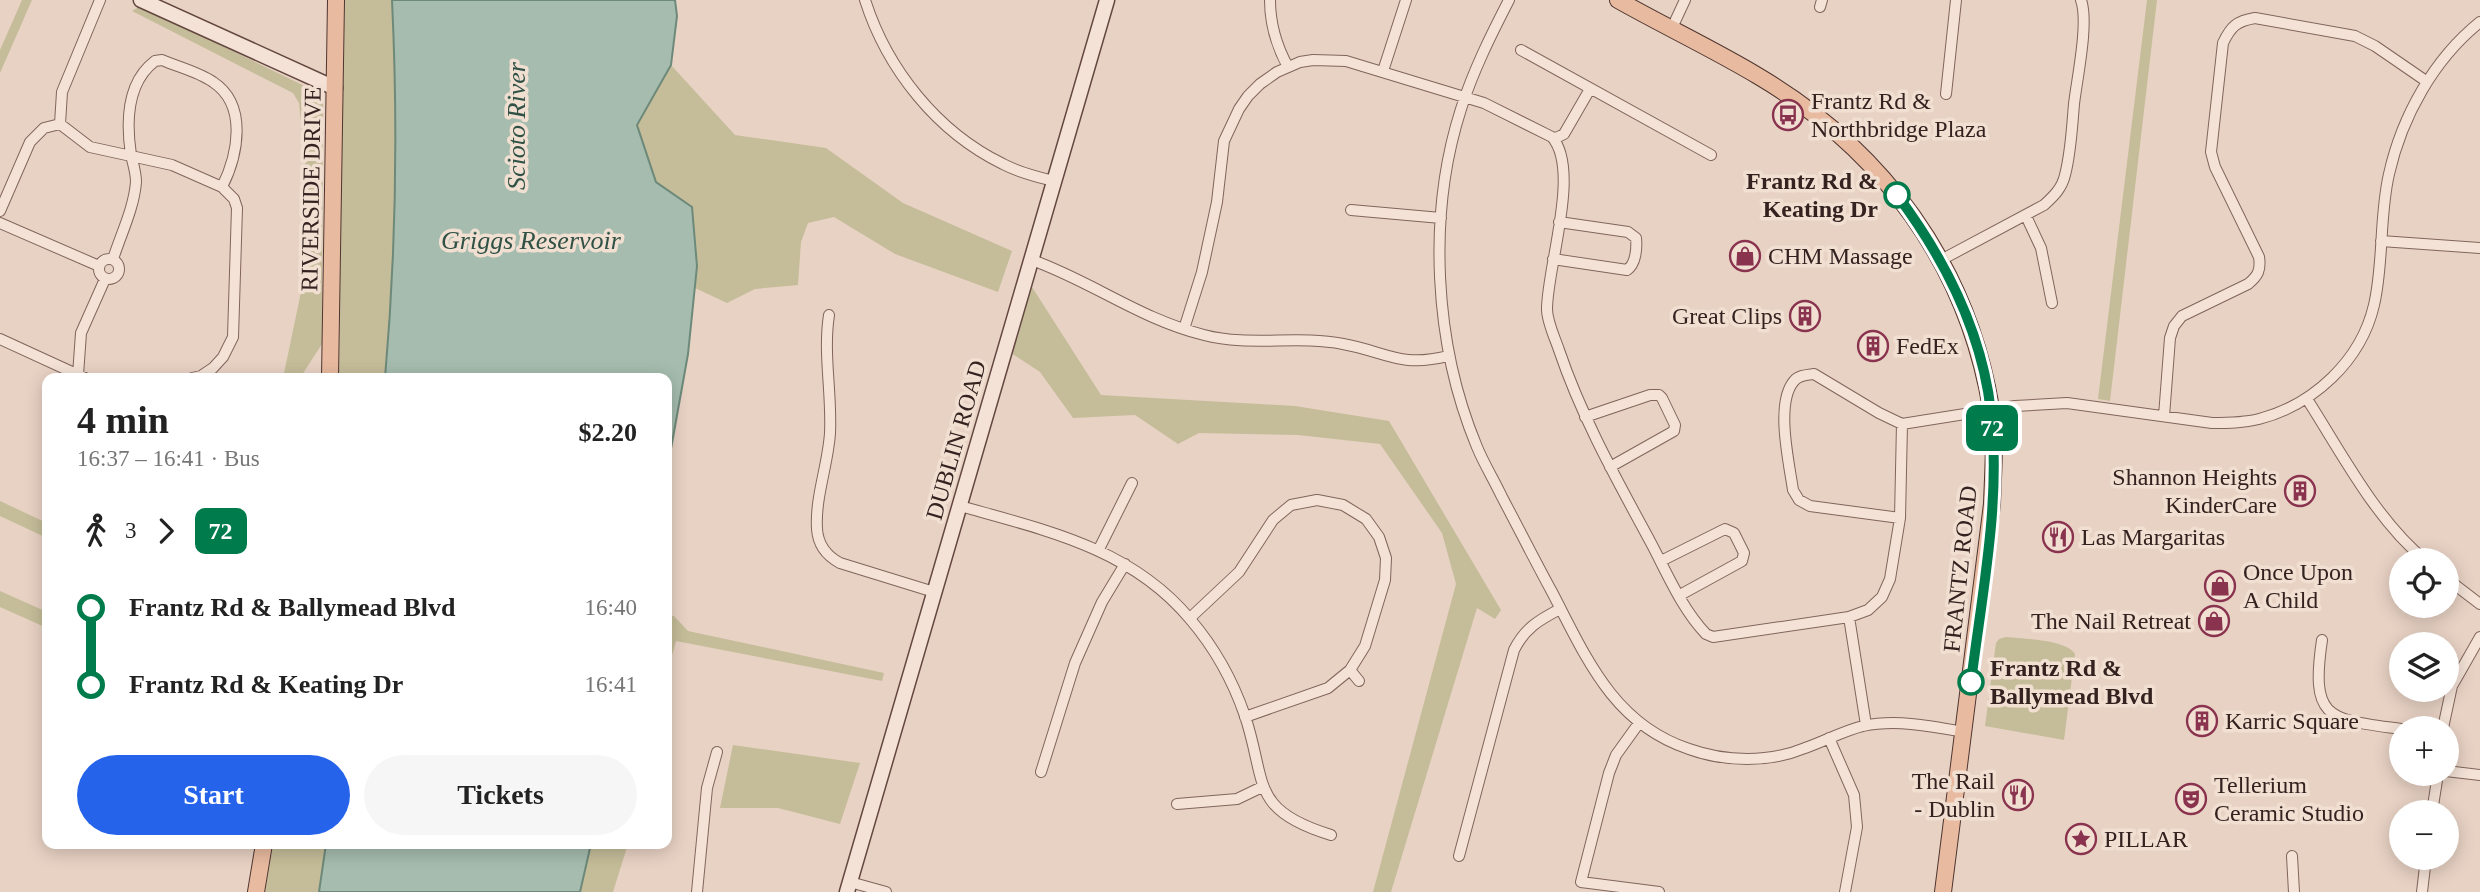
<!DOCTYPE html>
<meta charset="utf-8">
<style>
body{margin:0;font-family:"Times New Roman",serif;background:#f6f6f6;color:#222;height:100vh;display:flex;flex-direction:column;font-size:26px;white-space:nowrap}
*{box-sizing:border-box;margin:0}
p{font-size:23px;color:#767676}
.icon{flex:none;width:38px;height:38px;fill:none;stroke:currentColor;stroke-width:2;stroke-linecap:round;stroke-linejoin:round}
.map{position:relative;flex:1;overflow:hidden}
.sheet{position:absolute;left:42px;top:373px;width:630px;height:476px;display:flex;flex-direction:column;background:#fff;border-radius:14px;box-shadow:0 4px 18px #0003}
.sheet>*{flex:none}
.badge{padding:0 14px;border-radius:10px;font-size:24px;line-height:46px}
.controls{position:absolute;left:2389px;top:548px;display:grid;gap:14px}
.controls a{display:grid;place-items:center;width:70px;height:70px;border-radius:50%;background:#fff;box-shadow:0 4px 18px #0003;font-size:35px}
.map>.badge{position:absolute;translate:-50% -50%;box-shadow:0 0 0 4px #fff}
.legs{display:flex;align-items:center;gap:10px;height:77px;padding:0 35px;font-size:23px}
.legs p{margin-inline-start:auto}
.summary{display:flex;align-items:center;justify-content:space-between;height:119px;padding:0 35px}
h1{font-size:38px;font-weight:600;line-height:52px}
.button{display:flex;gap:14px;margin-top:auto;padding:14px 35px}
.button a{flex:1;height:80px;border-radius:42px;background:#2563eb;color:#fff;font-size:28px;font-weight:600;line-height:80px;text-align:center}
.button a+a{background:#f6f6f6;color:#222}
ul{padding:0 35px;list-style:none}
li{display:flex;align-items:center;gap:24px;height:77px;font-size:26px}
li i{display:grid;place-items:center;width:10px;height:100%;margin:0 9px;background:currentColor}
li i::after{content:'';width:18px;height:18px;margin:-9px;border:5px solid;border-radius:50%;background:#fff}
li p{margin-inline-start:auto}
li:first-child i{background:linear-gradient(#0000 50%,currentColor 0)}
li:last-child i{background:linear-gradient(currentColor 50%,#0000 0)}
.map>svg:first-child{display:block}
.green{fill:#c5bd99}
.water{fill:#a5bcae;stroke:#6d897a;stroke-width:2}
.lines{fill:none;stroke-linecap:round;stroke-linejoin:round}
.minor-casing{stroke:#81655c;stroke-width:12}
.secondary-casing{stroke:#634740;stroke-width:17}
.primary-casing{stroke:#4f3530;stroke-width:18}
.minor{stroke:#f4e2d6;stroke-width:10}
.secondary{stroke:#f4e2d6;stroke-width:14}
.primary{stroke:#e8bba0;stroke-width:16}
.line-1-casing{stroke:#fff;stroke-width:16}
.line-1{stroke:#007b4b;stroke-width:10}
.stop-1-dot{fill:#fff;stroke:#007b4b;stroke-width:3.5}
.labels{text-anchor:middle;stroke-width:7;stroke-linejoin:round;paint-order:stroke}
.poi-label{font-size:24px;fill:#33221f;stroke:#f1dfd2;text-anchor:start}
.stop-label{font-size:24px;font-weight:bold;fill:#33221f;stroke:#f1dfd2;text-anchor:end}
.street-label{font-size:24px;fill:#33221f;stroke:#f1dfd2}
.water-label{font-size:26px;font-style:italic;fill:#305145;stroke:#f1dfd2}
</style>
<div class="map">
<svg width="2480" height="892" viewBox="0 0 2480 892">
<rect width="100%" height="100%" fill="#e8d2c4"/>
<path class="green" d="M22,0H32L0,73V50Z
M343,0H392C398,126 396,253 385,378H339Z
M2147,0H2157L2110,401L2098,399Z
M140,6L317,92L323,104L322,344L300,378H283L301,292L308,188L299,103L293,93L132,11Z
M671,65L735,135L826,148L903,203L1012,251L998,292L895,254L834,217L808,223L801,242L798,285L755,289L727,303L695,288L697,266L692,207L656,182L637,125Z
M1032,287L1101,395L1295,406L1389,421L1501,610L1495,619L1477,608L1391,892H1373L1456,584L1442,533L1380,444L1298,435L1199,433L1178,444L1135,415L1073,418L1040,372L1011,353Z
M0,501L47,523V538L0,516Z
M0,591L47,612V628L0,607Z
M667,615L674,616L688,631L884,673L882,681L676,641L667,673Z
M2006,637C2023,639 2066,639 2075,654L2064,740L1985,726L1996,643L1999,639Z
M733,745L860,763L840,824L778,808H720Z
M273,844H326L319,892H265Z
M591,844H628L613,892H580Z"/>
<path class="water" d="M392,0H675L677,16L671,65L637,125L656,182L692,207L697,266L688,354L667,471V378H385C396,253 398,126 392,0Z
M326,844H591L580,892H319Z"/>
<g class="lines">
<g class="minor-casing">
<path id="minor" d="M100,0L62,92L60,124L90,147L172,165L222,187L234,199L237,208L233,337L223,357L213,368L201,376L192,378
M865,0C887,69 937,132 1003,164C1018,172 1037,177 1054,181
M1270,0C1270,25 1276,45 1288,67
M1509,0C1491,35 1473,71 1461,109C1427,215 1434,344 1477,447C1484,464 1494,480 1502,497C1519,529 1535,561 1552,592C1586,657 1613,724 1689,749C1725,762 1769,763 1805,748C1825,741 1843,731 1863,726C1896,719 1931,726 1964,732
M1820,7L1822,0
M1671,30L1685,0
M1521,50L1711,155
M1383,71L1406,0
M1946,94L1956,0
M1552,137L1556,138L1564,134L1590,89
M1351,210L1441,218
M0,211L30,142L44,128L60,124
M2026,216L2041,248L2052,303
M0,223L99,266
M2381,241L2480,248
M99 269a10 10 0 1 1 20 0a10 10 0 1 1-20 0Z
M113,259C121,234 134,208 136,182C136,172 133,164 131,155C126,122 126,83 155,61L162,60C178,67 199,72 213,82C248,105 238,155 222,187
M1553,259L1627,270C1636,264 1637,248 1636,238L1628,232L1559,222
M1032,260C1093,282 1140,319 1204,335C1249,347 1297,335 1343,344C1387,352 1400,368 1448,356
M1941,260L2044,205C2054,196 2062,188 2065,175C2071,152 2072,127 2074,104C2077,78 2089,23 2081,0
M829,315C823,354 832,393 830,433C828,465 815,497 817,529C818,545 827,556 840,563L934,592
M1184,329L1202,272L1217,202L1224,141L1239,109L1248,96L1260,84L1277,72L1300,62L1313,60L1346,61L1484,103L1552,137C1581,170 1547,267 1547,309C1547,322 1555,338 1559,350C1582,418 1617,480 1651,543C1667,573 1682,609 1706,634L1713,637L1849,617L1868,610L1882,597L1890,579L1900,518L1902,424
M0,339L85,378
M78,375L81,333L105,279
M2307,399C2341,452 2376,520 2425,560
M2164,416L2170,338L2174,326L2182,316L2248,284C2258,276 2261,270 2259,257L2215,167L2211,152L2223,43C2231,26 2237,21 2255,18L2355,36L2375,46L2426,81
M1585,417L1650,395H1659L1662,398L1675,425L1674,431L1610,467
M960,506C1045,530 1131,548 1190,619C1214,647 1233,681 1245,716C1267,782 1249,810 1331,835
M1900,518L1810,506L1799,500L1793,490C1789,462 1775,403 1794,381C1799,375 1807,375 1814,374L1879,413L1902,424L2015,406L2067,403L2212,423C2228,423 2243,423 2259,419C2313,405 2361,361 2374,305C2384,262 2379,217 2389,174C2402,116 2434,59 2480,22
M1099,549L1132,483
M1661,561L1725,529L1734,533L1744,553L1742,561L1680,595
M2446,578L2480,604
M1849,617L1866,725
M1190,618L1239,572L1273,520L1291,505L1317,500L1343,505L1366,519L1379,537L1386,558L1385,580L1365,646L1350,670L1328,688L1245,717
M2322,640C2310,721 2329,719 2401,729
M1350,670L1359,681
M1639,723L1616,755L1609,773L1581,882L1659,892
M2443,728L2452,686L2480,637
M1829,738L1854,795L1857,827L1845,892
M2446,771L2480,775
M1041,772L1075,663L1102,602L1125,564
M1177,804L1237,799L1262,787
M2432,812L2438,774
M1459,856L1514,650C1525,628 1539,620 1560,609
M2292,856L2294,892
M850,882L886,892
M697,892L707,788L717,752
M2422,892L2426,858"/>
</g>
<g class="secondary-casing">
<path id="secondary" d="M141,0L335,88
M847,892L1107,0"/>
</g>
<g class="primary-casing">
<path id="primary" d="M1618,0C1664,26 1713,49 1758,76C1883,150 1967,264 1991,408C1996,439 1993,472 1992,504L1943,892
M330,378L336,0
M256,892L264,844"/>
</g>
<use href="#minor" class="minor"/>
<use href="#secondary" class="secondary"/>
<use href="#primary" class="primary"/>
</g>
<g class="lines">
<g class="line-1-casing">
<path id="line-1" d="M1897,195C1945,259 1982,332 1991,412C2001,502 1982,593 1971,682"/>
</g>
<use href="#line-1" class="line-1"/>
</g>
<defs>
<g id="bus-ring" transform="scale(1.575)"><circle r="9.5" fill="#f1dfd2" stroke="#89334e" stroke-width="1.5"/><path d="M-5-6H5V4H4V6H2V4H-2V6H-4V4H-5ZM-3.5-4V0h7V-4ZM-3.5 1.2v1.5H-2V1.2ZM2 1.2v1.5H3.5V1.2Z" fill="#89334e"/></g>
<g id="shop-ring" transform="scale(1.575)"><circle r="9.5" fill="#f1dfd2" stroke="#89334e" stroke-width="1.5"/><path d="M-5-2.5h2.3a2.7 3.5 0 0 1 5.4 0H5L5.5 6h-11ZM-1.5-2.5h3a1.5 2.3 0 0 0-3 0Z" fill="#89334e"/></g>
<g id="building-ring" transform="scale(1.575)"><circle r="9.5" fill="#f1dfd2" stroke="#89334e" stroke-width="1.5"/><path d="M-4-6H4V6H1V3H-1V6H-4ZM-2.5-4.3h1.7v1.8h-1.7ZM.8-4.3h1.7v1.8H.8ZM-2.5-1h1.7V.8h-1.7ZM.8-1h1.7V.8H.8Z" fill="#89334e"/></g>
<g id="restaurant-ring" transform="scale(1.575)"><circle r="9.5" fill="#f1dfd2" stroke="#89334e" stroke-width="1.5"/><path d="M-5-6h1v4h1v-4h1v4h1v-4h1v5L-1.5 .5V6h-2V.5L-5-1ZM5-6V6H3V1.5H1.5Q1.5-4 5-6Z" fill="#89334e"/></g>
<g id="theatre-ring" transform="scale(1.575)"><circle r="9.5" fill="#f1dfd2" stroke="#89334e" stroke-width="1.5"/><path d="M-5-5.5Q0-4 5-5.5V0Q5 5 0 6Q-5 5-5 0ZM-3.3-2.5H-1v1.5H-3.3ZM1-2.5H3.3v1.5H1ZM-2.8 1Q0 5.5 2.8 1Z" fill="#89334e"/></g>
<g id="sight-ring" transform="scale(1.575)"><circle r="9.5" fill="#f1dfd2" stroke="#89334e" stroke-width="1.5"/><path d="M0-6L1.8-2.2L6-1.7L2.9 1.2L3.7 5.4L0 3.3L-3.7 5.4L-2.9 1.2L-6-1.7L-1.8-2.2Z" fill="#89334e"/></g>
</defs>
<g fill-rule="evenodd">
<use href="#bus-ring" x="1788" y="115"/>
<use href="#shop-ring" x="1745" y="256"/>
<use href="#building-ring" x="1805" y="316"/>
<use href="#building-ring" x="1873" y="346"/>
<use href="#building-ring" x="2300" y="491"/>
<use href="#restaurant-ring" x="2058" y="537"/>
<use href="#shop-ring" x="2220" y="586"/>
<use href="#shop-ring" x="2214" y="621"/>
<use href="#building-ring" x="2202" y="721"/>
<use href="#restaurant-ring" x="2018" y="795"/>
<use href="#theatre-ring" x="2191" y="799"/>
<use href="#sight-ring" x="2081" y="839"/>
</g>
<g class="stop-1-dot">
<circle cx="1897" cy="195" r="12"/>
<circle cx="1971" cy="682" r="12"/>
</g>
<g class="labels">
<g class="poi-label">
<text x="1811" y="109">Frantz Rd &amp;<tspan x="1811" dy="28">Northbridge Plaza</tspan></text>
<text x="1768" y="264">CHM Massage</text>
<text x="1782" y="324" text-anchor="end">Great Clips</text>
<text x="1896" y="354">FedEx</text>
<text x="2277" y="485" text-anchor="end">Shannon Heights<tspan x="2277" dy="28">KinderCare</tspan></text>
<text x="2081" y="545">Las Margaritas</text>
<text x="2243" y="580">Once Upon<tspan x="2243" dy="28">A Child</tspan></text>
<text x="2191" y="629" text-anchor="end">The Nail Retreat</text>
<text x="2225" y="729">Karric Square</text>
<text x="1995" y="789" text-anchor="end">The Rail<tspan x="1995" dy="28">- Dublin</tspan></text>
<text x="2214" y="793">Tellerium<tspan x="2214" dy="28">Ceramic Studio</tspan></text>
<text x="2104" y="847">PILLAR</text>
</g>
<g class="stop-label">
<text x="1878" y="189">Frantz Rd &amp;<tspan x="1878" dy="28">Keating Dr</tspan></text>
<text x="1990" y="676" text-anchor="start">Frantz Rd &amp;<tspan x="1990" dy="28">Ballymead Blvd</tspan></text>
</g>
<g class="street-label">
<text transform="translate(311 189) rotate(-89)" y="8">RIVERSIDE DRIVE</text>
<text transform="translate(956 440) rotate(-74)" y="8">DUBLIN ROAD</text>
<text transform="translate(1960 569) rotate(-84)" y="8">FRANTZ ROAD</text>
</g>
<g class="water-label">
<text transform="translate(516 126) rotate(-90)" y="9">Scioto River</text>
<text x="531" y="249">Griggs Reservoir</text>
</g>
</g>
</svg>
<div class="controls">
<a><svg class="icon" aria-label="locate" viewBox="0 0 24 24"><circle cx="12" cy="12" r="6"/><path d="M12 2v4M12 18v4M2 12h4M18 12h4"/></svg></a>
<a><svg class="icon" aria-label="layers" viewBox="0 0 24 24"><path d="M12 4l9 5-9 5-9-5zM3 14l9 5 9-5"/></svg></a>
<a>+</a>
<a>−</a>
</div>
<b class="badge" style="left:1992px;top:428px;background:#007b4b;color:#fff">72</b>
<section class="sheet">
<div class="summary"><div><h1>4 min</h1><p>16:37 – 16:41 · Bus</p></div><b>$2.20</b></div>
<div class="legs"><svg class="icon" aria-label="walk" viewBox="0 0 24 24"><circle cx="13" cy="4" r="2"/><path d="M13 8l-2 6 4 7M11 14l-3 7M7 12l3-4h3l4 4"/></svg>3<svg class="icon" aria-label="forward" viewBox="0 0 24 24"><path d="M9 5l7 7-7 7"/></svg><b class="badge" style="background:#007b4b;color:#fff">72</b></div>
<ul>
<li><i style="color:#007b4b"></i><b>Frantz Rd &amp; Ballymead Blvd</b><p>16:40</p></li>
<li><i style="color:#007b4b"></i><b>Frantz Rd &amp; Keating Dr</b><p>16:41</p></li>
</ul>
<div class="button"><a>Start</a><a>Tickets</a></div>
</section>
</div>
